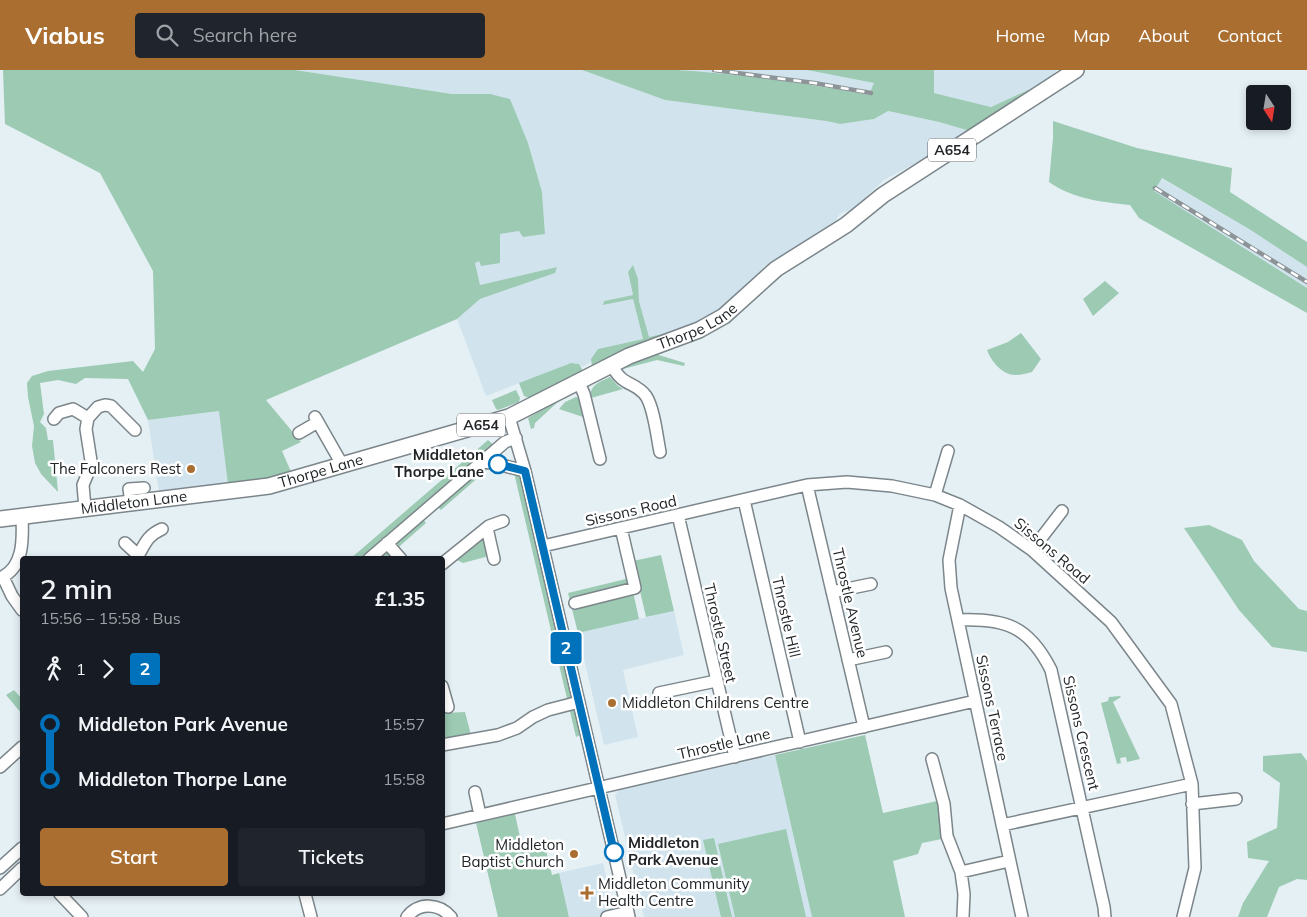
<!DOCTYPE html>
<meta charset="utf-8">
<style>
body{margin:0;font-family:Mulish,sans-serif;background:#20242c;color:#f1f3f6;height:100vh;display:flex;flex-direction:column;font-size:19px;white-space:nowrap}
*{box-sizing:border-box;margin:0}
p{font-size:16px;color:#9ea1a6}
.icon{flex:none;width:28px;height:28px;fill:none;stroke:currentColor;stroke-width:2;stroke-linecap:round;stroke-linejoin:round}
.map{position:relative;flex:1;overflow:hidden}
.details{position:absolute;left:20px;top:486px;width:425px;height:340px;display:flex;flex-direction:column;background:#171b24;border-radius:5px;box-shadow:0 2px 8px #0003}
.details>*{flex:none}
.badge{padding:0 10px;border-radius:4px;font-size:18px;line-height:32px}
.needle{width:32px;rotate:168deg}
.controls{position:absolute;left:1246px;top:15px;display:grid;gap:10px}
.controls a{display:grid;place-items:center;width:45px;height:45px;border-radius:5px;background:#171b24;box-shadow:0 2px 8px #0003;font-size:25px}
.map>.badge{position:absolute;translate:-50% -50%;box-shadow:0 0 0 2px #fff}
.legs{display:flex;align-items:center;gap:8px;height:55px;padding:0 20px;font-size:16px}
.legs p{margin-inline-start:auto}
.summary{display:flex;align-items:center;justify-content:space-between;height:85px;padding:0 20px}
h1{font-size:28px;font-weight:600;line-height:38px}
.primary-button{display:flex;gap:10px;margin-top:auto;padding:10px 20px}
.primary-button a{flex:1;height:58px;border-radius:5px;background:#aa6f30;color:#fff;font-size:20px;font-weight:600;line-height:58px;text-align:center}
.primary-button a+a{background:#20242c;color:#f1f3f6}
ul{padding:0 20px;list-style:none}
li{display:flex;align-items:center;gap:18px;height:55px;font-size:19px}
li i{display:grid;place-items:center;width:8px;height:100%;margin:0 6px;background:currentColor}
li i::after{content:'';width:12px;height:12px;margin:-6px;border:4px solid;border-radius:50%;background:#171b24}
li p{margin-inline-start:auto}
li:first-child i{background:linear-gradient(#0000 50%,currentColor 0)}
li:last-child i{background:linear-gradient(currentColor 50%,#0000 0)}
header{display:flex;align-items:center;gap:30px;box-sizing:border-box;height:70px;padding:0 25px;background:#aa6f30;color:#fff}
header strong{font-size:24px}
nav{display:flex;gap:28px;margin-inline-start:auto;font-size:18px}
.search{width:350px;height:45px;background:#20242c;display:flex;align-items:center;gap:12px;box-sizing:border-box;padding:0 18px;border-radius:5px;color:#9ea1a6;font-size:19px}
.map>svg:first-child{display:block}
.built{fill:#d1e4ee}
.green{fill:#9ccab3}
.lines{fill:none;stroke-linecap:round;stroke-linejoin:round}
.minor-casing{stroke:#7b858a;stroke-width:14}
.major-casing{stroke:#7b858a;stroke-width:18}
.minor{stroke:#fff;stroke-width:11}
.major{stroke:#fff;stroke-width:15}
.rail-casing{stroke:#8c9497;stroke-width:4.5}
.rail{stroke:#fff;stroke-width:2.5;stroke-dasharray:8;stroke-linecap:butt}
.line-1-casing{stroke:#fff;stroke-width:11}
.line-1{stroke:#0072bc;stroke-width:8}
.stop-1-dot{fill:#fff;stroke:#0072bc;stroke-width:2.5}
.poi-dot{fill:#aa6f30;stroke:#fff;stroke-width:2}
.labels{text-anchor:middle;stroke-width:5;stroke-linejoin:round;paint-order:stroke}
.shield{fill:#fff;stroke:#646668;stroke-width:1}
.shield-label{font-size:14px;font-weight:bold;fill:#212527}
.street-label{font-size:15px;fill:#212527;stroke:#fff}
.stop-label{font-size:15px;font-weight:bold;fill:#212527;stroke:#fff;text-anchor:end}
.poi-label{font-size:15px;fill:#212527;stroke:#fff;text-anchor:end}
</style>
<header>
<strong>Viabus</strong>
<div class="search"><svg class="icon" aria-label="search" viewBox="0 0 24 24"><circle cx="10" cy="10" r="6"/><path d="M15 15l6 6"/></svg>Search here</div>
<nav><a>Home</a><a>Map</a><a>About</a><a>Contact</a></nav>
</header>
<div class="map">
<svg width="1307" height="847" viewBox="0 0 1307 847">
<rect width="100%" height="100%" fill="#e5f0f5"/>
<path class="built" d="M295,0H582L665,30L826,51L840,54L874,49L887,41L939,52L970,61L914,94L884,110L852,140L844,142L838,146L836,152L763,197L765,201L723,238L696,254L677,261L649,268L639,231L638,209L628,202L633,225L604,231V235L633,229L643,269L598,279L591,292L582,297L579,294L571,293L486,326L457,249L480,229L554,203L557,197L480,215L475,193L479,191L500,164L519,161L545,163L542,122L528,73L490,24H452Z
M677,0H807L875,13L870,25L821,16L756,7Z
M934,0H1057L1049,8L1029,23L1028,20L991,37L934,23Z
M1161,108L1249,159L1307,197V218L1153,121Z
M220,341L228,415L159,422L148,350Z
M674,541L684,585L623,600L638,667L604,675L578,563Z
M775,685L812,847H644L615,725L619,720Z
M603,793L616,847H569L559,803Z"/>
<path class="green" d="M3,0H295L452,24H490L510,29L528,73L542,122L545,164L523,167L519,161L500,164V193L481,196L479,191L475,193L480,215L557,197L555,203L480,229L457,249L266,330L301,372L282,381L292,404L228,415L219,341L148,350L128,309L85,308L76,314L58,310L40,313L44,344L40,352L46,358L48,370H53L58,422L41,404L35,393L32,376L34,356L28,327L27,313L32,306L48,301L133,291L143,302L155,279L153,201L100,103L5,54Z
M582,0C613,0 645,0 677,0C741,4 806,13 869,25L874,13L807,0H934V23L991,37L1028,20L1029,23L970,61L939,52L888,41L874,49L840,54L826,51L665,30Z
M1053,51L1137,78L1232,98L1230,122L1307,172V197L1249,159L1162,108L1154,121L1307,218V243L1139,148L1130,135C1102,132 1073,129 1049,112L1053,68Z
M633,195L638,209L639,231L649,267L677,261L592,297L591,289L598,279L643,269L633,229L603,235L604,231L633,225L628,202Z
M1105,211L1119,223L1093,246L1083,229Z
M1021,263L1041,289L1032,302C1027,303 1021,305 1016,305C1002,305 991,291 987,280L1008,272Z
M652,283L685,293L684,296L657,290L623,299L625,295Z
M571,293L579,294L582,299L581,303L552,319L530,328L524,326L519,313Z
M610,307L618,316L623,319L591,328C589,315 600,312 610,307Z
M516,320L520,328L519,332L498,340L496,339L492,330Z
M570,323L572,324L560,330L535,353L534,358L531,359L528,348Z
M576,327L579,328L586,348L559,339L565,332Z
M488,370L494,375L362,489H350Z
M483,397L489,398L441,440L438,437L447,425Z
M516,404L522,409L582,664L576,667L515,407Z
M423,449L426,453L385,489H373Z
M1209,455L1242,470L1254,491L1299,539L1307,541V625V582L1272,577L1239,540L1184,458Z
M485,468L489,486L463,493L457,490Z
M661,485L674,541L646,547L633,491Z
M630,508L639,549L578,563L568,523Z
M14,620L22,629V644L6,625Z
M1120,626L1121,627L1113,632L1140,689L1127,692L1126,687L1120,688L1121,693L1117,694L1101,633L1108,631L1109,627Z
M442,632L445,643L465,642L471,665L443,671Z
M865,665L883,743L937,731L942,769L922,773L918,784L893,791L905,847H812L775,685Z
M1301,683L1307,691V810L1297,809L1279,817L1267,847H1238L1243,833L1269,791L1248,788L1247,772L1277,758L1280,713L1263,701V686Z
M515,744L523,781L545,776L552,805L559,803L569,847H498L476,753Z
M786,759L806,847H735L718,774Z
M714,768L732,847H721L703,770Z"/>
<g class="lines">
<g class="minor-casing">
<path id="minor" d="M612,295C622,317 635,311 646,326C654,338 657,367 660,382
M579,313L584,324L600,389
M315,347L343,396
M509,347L525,401L629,847
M54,349L59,343L73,339L88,348
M299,363L318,352
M481,392L493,393L525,401
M807,415L864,657
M935,425L948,381
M744,430L800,672
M131,432L129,419L144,418
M960,435L949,490L951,518L1022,847
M85,438L83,415L90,398L91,391L86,359L88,348L98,337L105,335L111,336L135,360
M678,445L735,687
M487,458L494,489
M125,473L138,485
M387,473L401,489
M543,476L807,415L847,412L892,416L935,425L960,435L999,457L1032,480L1111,552L1171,634L1192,714L1195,798L1183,847
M1032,480L1062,441
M136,489C145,475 146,466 162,459
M369,489L505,372L516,368
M442,494L489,456L503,451
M3,507L12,526L22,540
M0,508C24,498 23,469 22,447
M832,522L871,514
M575,533L635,518L621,458
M958,550C1005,548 1029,556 1051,600L1104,837L1105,847
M848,590L886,582
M442,616L448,637
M659,623L716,611
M442,675L498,665L517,658L533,647L548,640L579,632
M932,689L944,734L947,766L961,802
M0,697L22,677
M475,722L480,745
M1192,734L1236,729
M442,754L975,631
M1002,755L1192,714
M0,798L22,778
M0,819L22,798
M60,824L82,847
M305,824L311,847
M963,846L964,824L961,802L1009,791
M407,847C419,832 439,833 451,847
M607,847L628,842"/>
</g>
<g class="major-casing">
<g id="major">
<path id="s1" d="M0,449L269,416L509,347L629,286L699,260L724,246L776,199L846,155L883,125L1076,0"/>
</g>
</g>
<use href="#minor" class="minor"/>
<use href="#major" class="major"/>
<g class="rail-casing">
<path id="rail" d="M714,0L814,13L871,23
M1155,118L1307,212"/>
</g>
<use href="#rail" class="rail"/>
</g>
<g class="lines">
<g class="line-1-casing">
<path id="line-1" d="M498,394L525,401L614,782"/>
</g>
<use href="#line-1" class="line-1"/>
</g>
<g class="stop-1-dot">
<circle cx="498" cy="394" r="9"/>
<circle cx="614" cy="782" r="9"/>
</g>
<g class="poi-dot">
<circle cx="191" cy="399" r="5"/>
<circle cx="612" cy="633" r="5"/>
<circle cx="574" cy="784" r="5"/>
<path d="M584.5 815.5h5v5h5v5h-5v5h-5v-5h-5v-5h5z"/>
</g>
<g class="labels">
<g class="shield">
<rect x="928" y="68.5" width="48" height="23" rx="4"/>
<rect x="457" y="343.5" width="48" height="23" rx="4"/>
</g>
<g class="shield-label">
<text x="952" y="85">A654</text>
<text x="481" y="360">A654</text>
</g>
<g class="street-label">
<text dy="5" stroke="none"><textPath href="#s1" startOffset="730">Thorpe Lane</textPath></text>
<text dy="5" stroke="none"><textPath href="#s1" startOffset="325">Thorpe Lane</textPath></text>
<text dy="5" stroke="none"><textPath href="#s1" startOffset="135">Middleton Lane</textPath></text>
<text transform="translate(631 441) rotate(-13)" y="5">Sissons Road</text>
<text transform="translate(1052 481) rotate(40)" y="5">Sissons Road</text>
<text transform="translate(850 533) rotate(77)" y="5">Throstle Avenue</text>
<text transform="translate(786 547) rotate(77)" y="5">Throstle Hill</text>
<text transform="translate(720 563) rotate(77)" y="5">Throstle Street</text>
<text transform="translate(992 638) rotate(78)" y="5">Sissons Terrace</text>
<text transform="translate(1081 663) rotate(77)" y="5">Sissons Crescent</text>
<text transform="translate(724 674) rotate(-13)" y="5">Throstle Lane</text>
</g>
<g class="stop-label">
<text x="484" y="390">Middleton<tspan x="484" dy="17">Thorpe Lane</tspan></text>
<text x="628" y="778" text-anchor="start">Middleton<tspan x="628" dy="17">Park Avenue</tspan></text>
</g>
<g class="poi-label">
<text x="181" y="404">The Falconers Rest</text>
<text x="622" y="638" text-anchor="start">Middleton Childrens Centre</text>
<text x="564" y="780">Middleton<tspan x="564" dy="17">Baptist Church</tspan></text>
<text x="598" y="819" text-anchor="start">Middleton Community<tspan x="598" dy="17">Health Centre</tspan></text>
</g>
</g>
</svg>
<div class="controls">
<a><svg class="needle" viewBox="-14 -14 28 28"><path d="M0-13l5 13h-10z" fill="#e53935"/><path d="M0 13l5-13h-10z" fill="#9ea1a6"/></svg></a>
</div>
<b class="badge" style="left:566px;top:578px;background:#0072bc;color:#fff">2</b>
<section class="details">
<div class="summary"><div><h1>2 min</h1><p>15:56 – 15:58 · Bus</p></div><b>£1.35</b></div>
<div class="legs"><svg class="icon" aria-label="walk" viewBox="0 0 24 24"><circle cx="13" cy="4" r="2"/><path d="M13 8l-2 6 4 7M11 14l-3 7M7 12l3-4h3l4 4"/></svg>1<svg class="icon" aria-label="forward" viewBox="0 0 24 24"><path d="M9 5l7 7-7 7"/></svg><b class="badge" style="background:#0072bc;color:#fff">2</b></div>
<ul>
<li><i style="color:#0072bc"></i><b>Middleton Park Avenue</b><p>15:57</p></li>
<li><i style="color:#0072bc"></i><b>Middleton Thorpe Lane</b><p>15:58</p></li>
</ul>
<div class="primary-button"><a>Start</a><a>Tickets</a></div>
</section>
</div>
